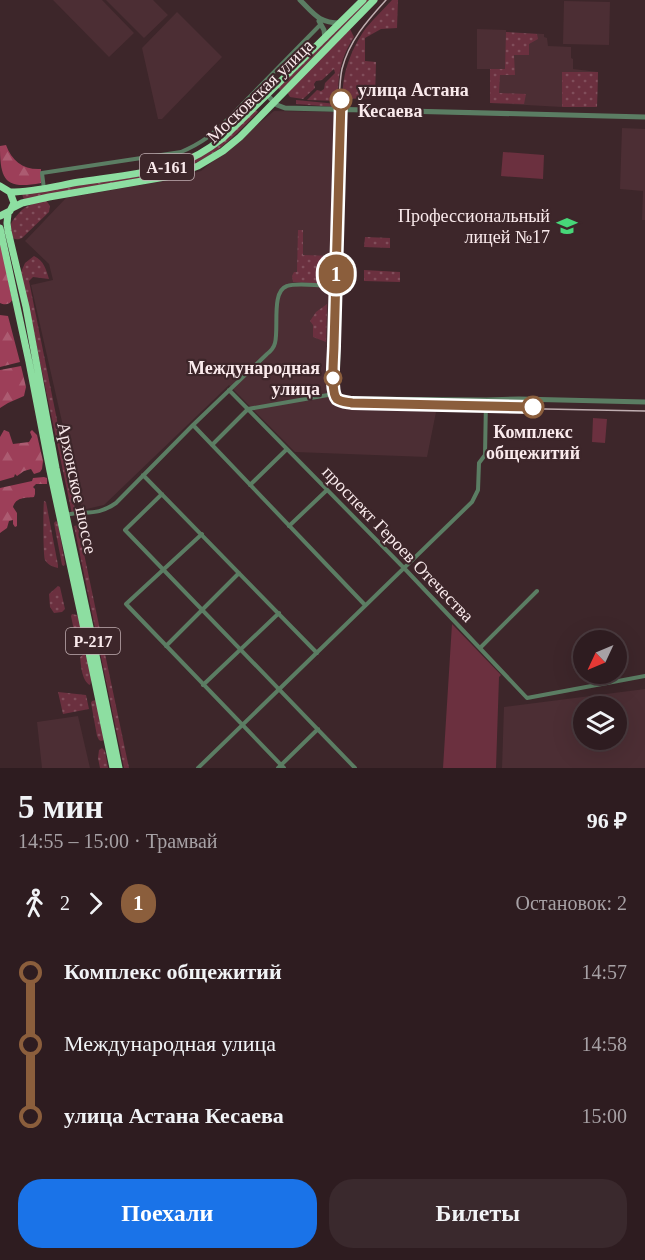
<!DOCTYPE html>
<html lang="ru">
<meta charset="utf-8">
<style>
body{margin:0;font-family:"Times New Roman",serif;background:#3a292d;color:#f1f3f6;height:100vh;display:flex;flex-direction:column;font-size:22px;white-space:nowrap}
*{box-sizing:border-box;margin:0}
p{font-size:20px;color:#a7a1a5}
.icon{flex:none;width:33px;height:33px;fill:none;stroke:currentColor;stroke-width:2;stroke-linecap:round;stroke-linejoin:round}
.map{position:relative;height:768px;overflow:hidden}
.details{display:flex;flex-direction:column;background:#2e1c20;flex:1}
.details>*{flex:none}
.badge{padding:0 12px;border-radius:20px;font-size:21px;line-height:39px}
.needle{width:39px;rotate:226deg}
.controls{position:absolute;left:573px;top:630px;display:grid;gap:12px}
.controls a{display:grid;place-items:center;width:54px;height:54px;border-radius:50%;background:#2e1c20;box-shadow:0 6px 24px #0002,0 0 0 2px #493a3e;font-size:30px}
.map>.badge{position:absolute;translate:-50% -50%;box-shadow:0 0 0 3px #fff}
.legs{display:flex;align-items:center;gap:9px;height:66px;padding:0 18px;font-size:20px}
.legs p{margin-inline-start:auto}
.headline{display:flex;align-items:center;justify-content:space-between;height:102px;padding:0 18px}
h1{font-size:33px;font-weight:700;line-height:45px}
.action{display:flex;gap:12px;margin-top:auto;padding:12px 18px}
.action a{flex:1;height:69px;border-radius:24px;background:#1a73e8;color:#fff;font-size:24px;font-weight:700;line-height:69px;text-align:center}
.action a+a{background:#3a292d;color:#f1f3f6}
ul{padding:0 18px;list-style:none}
li{display:flex;align-items:center;gap:21px;height:72px;font-size:22px}
li i{display:grid;place-items:center;width:9px;height:100%;margin:0 8px;background:currentColor}
li i::after{content:'';width:15px;height:15px;margin:-8px;border:4px solid;border-radius:50%;background:#2e1c20}
li p{margin-inline-start:auto}
li:first-child i{background:linear-gradient(#0000 50%,currentColor 0)}
li:last-child i{background:linear-gradient(currentColor 50%,#0000 0)}
.map>svg:first-child{display:block}
.built{fill:#4c2e34;fill-rule:evenodd}
.green{fill:url(#green-dots)}
.forest{fill:url(#forest-firs)}
.pitch{fill:#6b303f}
.lines{fill:none;stroke-linecap:round;stroke-linejoin:round}
.minor{stroke:#5b7d63;stroke-width:4}
.tertiary{stroke:#5b7d63;stroke-width:5}
.trunk{stroke:#8ddea1;stroke-width:7}
.tram{stroke:#c0aeb1;stroke-width:1.5}
.line-1-casing{stroke:#fff;stroke-width:14}
.line-1{stroke:#8b5e3c;stroke-width:9}
.stop-1-dot{fill:#fff;stroke:#8b5e3c;stroke-width:3}
.labels{text-anchor:middle;stroke-width:4.5;stroke-linejoin:round;paint-order:stroke}
.shield{fill:#3d262a;stroke:#c1afb2;stroke-width:1.5}
.shield-label{font-size:16px;font-weight:bold;fill:#faeaec}
.stop-label{font-size:18px;font-weight:bold;fill:#faeaec;stroke:#3d262a;text-anchor:start}
.street-label{font-size:18px;fill:#faeaec;stroke:#3d262a}
.poi-label{font-size:18px;fill:#faeaec;stroke:#3d262a;text-anchor:end}
</style>
<div class="map">
<svg width="645" height="768" viewBox="0 0 645 768">
<defs>
<pattern id="green-dots" width="8" height="8" patternUnits="userSpaceOnUse" patternTransform="scale(1.5)"><rect width="8" height="8" fill="#6b303f"/><path d="M2 2h.1M6 6h.1" fill="none" stroke="#814e5b" stroke-width="1.8" stroke-linecap="round"/></pattern>
<pattern id="forest-firs" width="22" height="20" patternUnits="userSpaceOnUse" patternTransform="scale(1.5)"><rect width="22" height="20" fill="#9d3f59"/><path d="M5 1l3.5 6h-7zM16 11l3.5 6h-7z" fill="#ac5b71"/></pattern>
</defs>
<rect width="100%" height="100%" fill="#3d262a"/>
<path class="built" d="M53,0H102L134,33L109,57Z
M106,0H153L168,15L144,38Z
M564,1L610,2L609,45L563,44Z
M177,12L222,57L162,119H158L142,48Z
M477,29L506,30V32L544,34V37L547,38L548,46L571,47V58L573,59V69L598,72L597,107H562L490,103V69H477Z
M274,111L338,112L329,393L339,405L437,407L427,457L295,452L229,385L104,505L82,510L31,285L53,280L49,264L25,241L66,198L164,181L201,171Z
M622,128L645,129V220H642L643,191L620,189Z
M645,689V768H502L504,707ZM584,706H616V740H584Z
M78,716L90,768H42L37,722Z"/>
<path class="green" d="M366,0H370L281,91L278,88Z
M392,0H398L397,28L381,29L365,38V61L376,62L375,98L343,99C341,75 352,47 366,28C374,18 384,9 392,0Z
M350,29L354,37C340,59 338,75 338,101L307,100L317,90L321,91L324,89L325,83L335,73L334,69L322,80L316,81L314,84L315,88L303,99L290,97L287,92Z
M506,32L537,34L538,39L529,44V55H514L515,75H500L499,93L526,94L524,104L490,103V69H505Z
M562,72H598L597,107H562Z
M296,100L337,104L336,107L296,104Z
M256,110L258,112C228,143 211,161 168,173L24,200L22,194L196,159L215,148Z
M46,200L50,206L49,212L22,238C12,243 8,233 11,224C13,219 19,213 23,209C30,204 38,202 46,200Z
M298,230H303V255L332,256L330,284L293,282L292,276L294,272H297Z
M365,237L390,238V248L364,247Z
M34,256C44,261 46,269 49,279L33,277L29,281L76,514H72L21,272L25,263Z
M364,270L400,272V282L364,281Z
M327,304L326,342L313,337V325L310,321L316,312Z
M44,501L46,502L58,565V568C53,567 48,565 45,560C43,555 43,507 44,501Z
M56,521L58,523L65,564L64,566L62,565L54,523Z
M78,525L129,768H124L74,526Z
M58,586L60,587L65,609L62,612L54,613L50,607L49,594Z
M72,614L77,615C81,622 84,637 82,646L79,647L76,640L71,616Z
M84,654L86,656C89,664 93,677 90,685C82,681 81,666 80,657Z
M58,692L86,695L89,709L63,714Z
M96,700L104,740L101,741L99,740L97,736L91,703L92,701Z
M102,748L105,751L108,768H100L98,758L99,750Z"/>
<path class="forest" d="M6,145C12,161 23,170 41,169V183C5,190 0,180 0,146Z
M0,237L12,300C10,305 4,305 0,303Z
M0,315L8,316L20,362L0,367Z
M21,366L26,387L24,396L8,403L0,408V370Z
M4,430L9,432L13,444L29,442L32,437L30,432L32,430L37,435L43,461L42,469L40,472L34,474L31,469L24,471L17,476L15,474L14,477L0,481V437Z
M44,477L47,478V484H36L33,487L35,489V494L34,497C25,498 16,497 13,507L17,513V526L15,527L13,524V520L9,521L7,528L0,533V488L32,481L33,478Z"/>
<path class="pitch" d="M503,152L544,155L543,179L501,176Z
M593,418L607,419L605,443L592,442Z
M452,624L501,675L499,677L496,768H443Z"/>
<g class="lines">
<path class="minor" d="M44,189L42,173L181,152C202,143 212,135 228,119L321,24
M229,390L404,568L527,698L645,676
M193,425L365,605
M212,445L248,409L328,395L337,392
M143,475L317,653
M250,485L287,449
M162,494L125,530L355,768
M65,515C86,510 96,517 116,503L193,425L267,354C271,351 274,347 275,343C279,328 271,291 287,286C297,282 327,286 339,287
M289,526L327,490
M202,534L126,604L284,768
M166,646L239,573
M480,648L537,591
M203,685L279,613
M198,768L472,502L478,490L479,463L485,455L486,400
M278,768L318,729"/>
<path class="tertiary" d="M300,0C314,14 319,23 340,23
M319,21L324,30L325,39
M267,95L277,105L285,108L645,117
M344,109L337,389L339,396L348,399L486,400L519,399L645,402"/>
<path class="trunk" d="M0,186L10,192L14,203L10,211L0,216
M10,192C34,192 56,186 79,182C112,177 147,174 179,163C195,158 210,148 223,138L363,0
M12,208L22,203L49,197L171,176L198,166L223,151L240,137L374,0
M8,214L7,223L8,231L26,307L56,468L97,660L119,768
M0,228L29,362L50,471L80,610L113,768"/>
<path class="tram" d="M386,0C367,21 349,41 342,69C340,78 340,88 339,98L331,386C333,403 340,404 356,405L645,411"/>
</g>
<g class="lines">
<g class="line-1-casing">
<path id="line-1" d="M341,100L334,345C334,356 330,392 337,399C341,402 347,402 352,403L533,407"/>
</g>
<use href="#line-1" class="line-1"/>
</g>
<defs>
<g id="university-bare" transform="scale(1.62)"><path d="M0-5L7-2L0 1L-7-2ZM-4 1L0 2.5L4 1V4Q0 6-4 4Z" fill="#47d779" stroke="#3d262a" stroke-width="2.5" paint-order="stroke"/></g>
</defs>
<g fill-rule="evenodd">
<use href="#university-bare" x="567" y="226"/>
</g>
<g class="stop-1-dot">
<circle cx="341" cy="100" r="10"/>
<circle cx="333" cy="378" r="8"/>
<circle cx="533" cy="407" r="10"/>
</g>
<g class="labels">
<g class="shield">
<rect x="140" y="154" width="54" height="26" rx="4.5"/>
<rect x="66" y="628" width="54" height="26" rx="4.5"/>
</g>
<g class="shield-label">
<text x="167" y="173">А-161</text>
<text x="93" y="647">Р-217</text>
</g>
<g class="stop-label">
<text x="358" y="96">улица Астана<tspan x="358" dy="21">Кесаева</tspan></text>
<text x="320" y="374" text-anchor="end">Международная<tspan x="320" dy="21">улица</tspan></text>
<text x="533" y="438" text-anchor="middle">Комплекс<tspan x="533" dy="21">общежитий</tspan></text>
</g>
<g class="street-label">
<text transform="translate(260 91) rotate(-44)" y="6">Московская улица</text>
<text transform="translate(77 488) rotate(78)" y="6">Архонское шоссе</text>
<text transform="translate(398 544) rotate(46)" y="6">проспект Героев Отечества</text>
</g>
<g class="poi-label">
<text x="550" y="222">Профессиональный<tspan x="550" dy="21">лицей №17</tspan></text>
</g>
</g>
</svg>
<div class="controls">
<a><svg class="needle" viewBox="-14 -14 28 28"><path d="M0-13l5 13h-10z" fill="#e53935"/><path d="M0 13l5-13h-10z" fill="#a7a1a5"/></svg></a>
<a><svg class="icon" aria-label="layers" viewBox="0 0 24 24"><path d="M12 4l9 5-9 5-9-5zM3 14l9 5 9-5"/></svg></a>
</div>
<b class="badge" style="left:336px;top:274px;background:#8b5e3c;color:#fff">1</b>
</div>
<section class="details">
<div class="headline"><div><h1>5 мин</h1><p>14:55 – 15:00 · Трамвай</p></div><b>96 ₽</b></div>
<div class="legs"><svg class="icon" aria-label="walk" viewBox="0 0 24 24"><circle cx="13" cy="4" r="2"/><path d="M13 8l-2 6 4 7M11 14l-3 7M7 12l3-4h3l4 4"/></svg>2<svg class="icon" aria-label="forward" viewBox="0 0 24 24"><path d="M9 5l7 7-7 7"/></svg><b class="badge" style="background:#8b5e3c;color:#fff">1</b><p>Остановок: 2</p></div>
<ul>
<li><i style="color:#8b5e3c"></i><b>Комплекс общежитий</b><p>14:57</p></li>
<li><i style="color:#8b5e3c"></i><span>Международная улица</span><p>14:58</p></li>
<li><i style="color:#8b5e3c"></i><b>улица Астана Кесаева</b><p>15:00</p></li>
</ul>
<div class="action"><a>Поехали</a><a>Билеты</a></div>
</section>
